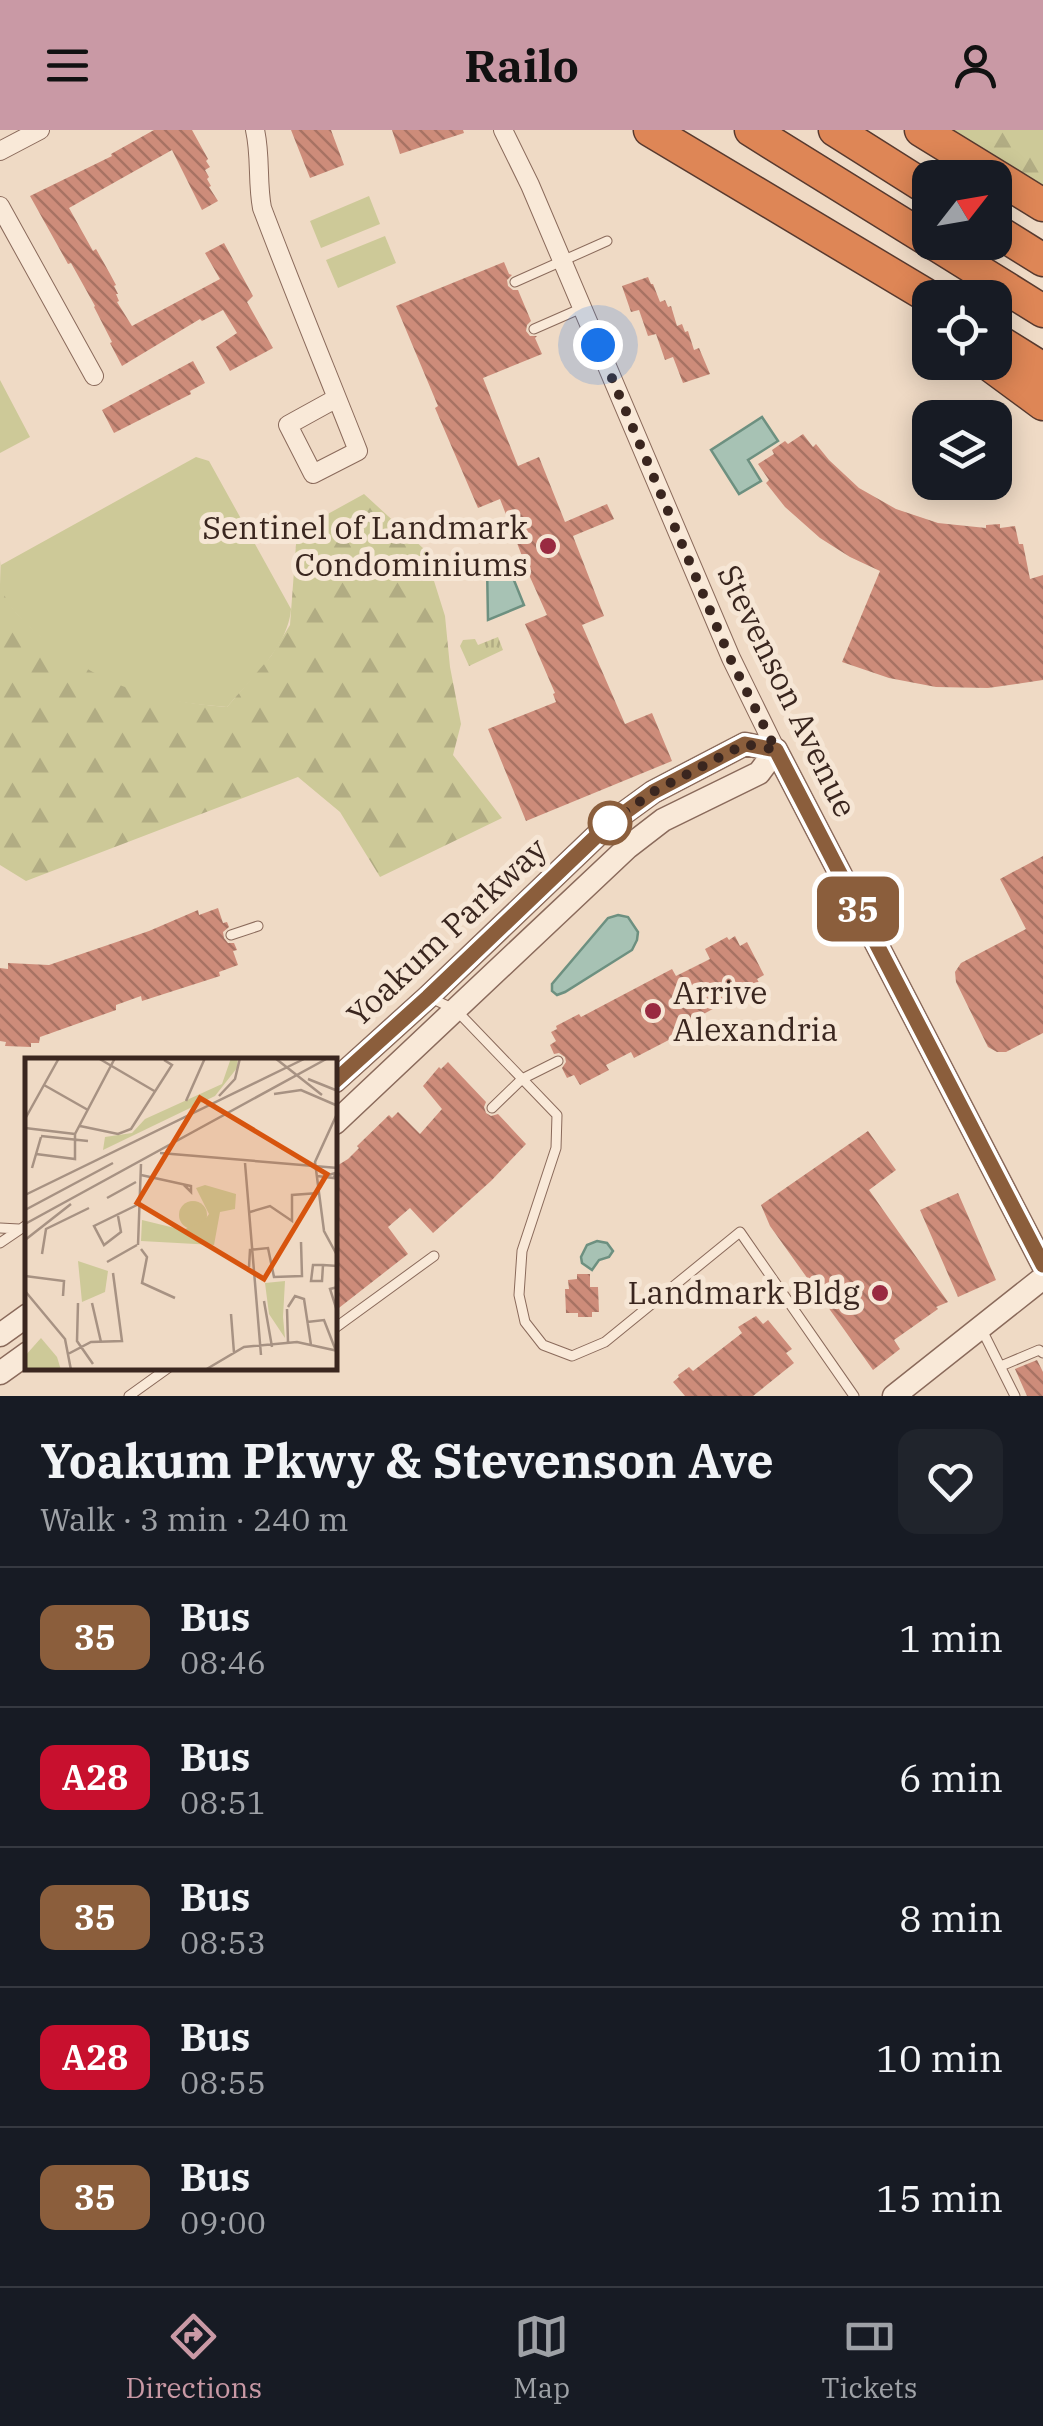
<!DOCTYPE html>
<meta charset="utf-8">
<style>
body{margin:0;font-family:"IBM Plex Serif",serif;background:#20242c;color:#f1f3f6;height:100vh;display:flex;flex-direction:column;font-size:38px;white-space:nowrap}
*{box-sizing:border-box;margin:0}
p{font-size:32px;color:#9ea1a6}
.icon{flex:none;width:55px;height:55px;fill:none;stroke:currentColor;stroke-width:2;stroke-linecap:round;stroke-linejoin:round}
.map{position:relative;height:1266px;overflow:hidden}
.sheet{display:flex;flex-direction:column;background:#171b24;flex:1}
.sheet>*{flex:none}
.badge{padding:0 20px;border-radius:15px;font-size:35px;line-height:65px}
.needle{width:65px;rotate:59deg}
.buttons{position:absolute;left:912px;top:30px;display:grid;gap:20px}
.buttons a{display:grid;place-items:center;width:100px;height:100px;border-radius:20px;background:#171b24;box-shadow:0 5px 25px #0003;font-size:50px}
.you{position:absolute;width:50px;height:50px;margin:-25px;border:8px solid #fff;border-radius:50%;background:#1a73e8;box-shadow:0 0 0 15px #1a73e833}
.map>.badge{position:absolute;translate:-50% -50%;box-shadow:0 0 0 5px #fff}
.round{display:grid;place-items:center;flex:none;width:105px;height:105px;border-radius:20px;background:#20242c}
.headline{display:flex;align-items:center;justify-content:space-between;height:170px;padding:0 40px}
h1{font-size:48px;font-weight:700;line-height:75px}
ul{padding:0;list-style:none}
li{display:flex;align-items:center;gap:30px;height:140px;padding:0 40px;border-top:2px solid #363941}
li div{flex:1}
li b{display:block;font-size:38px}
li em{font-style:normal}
li .badge{min-width:110px;font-weight:700;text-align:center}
header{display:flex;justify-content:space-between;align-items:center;height:130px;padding:0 40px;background:#c999a5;color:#111;font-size:45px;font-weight:700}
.menu{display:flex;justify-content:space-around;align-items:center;height:140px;border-top:2px solid #363941;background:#171b24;font-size:28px;color:#9ea1a6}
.menu a{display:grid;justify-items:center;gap:5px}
.menu .current{color:#c999a5}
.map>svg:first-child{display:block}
.grass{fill:#cdc998}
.forest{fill:url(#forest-firs)}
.park{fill:url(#park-tufts)}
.water{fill:#a7c2b4;stroke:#6d9080;stroke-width:2.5}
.building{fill:url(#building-back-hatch)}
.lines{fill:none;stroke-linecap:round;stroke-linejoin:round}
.service-casing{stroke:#8a6a5b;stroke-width:11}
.minor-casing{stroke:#8a6a5b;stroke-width:20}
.tertiary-casing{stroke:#8a6a5b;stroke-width:25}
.motorway-casing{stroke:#583a2f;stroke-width:35}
.service{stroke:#f9e9d8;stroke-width:9}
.minor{stroke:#f9e9d8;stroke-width:18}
.tertiary{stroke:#f9e9d8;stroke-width:22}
.motorway{stroke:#de8656;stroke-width:32}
.line-casing{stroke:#fff;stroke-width:22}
.line{stroke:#8b5e3c;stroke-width:15}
.walk{stroke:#3a261f;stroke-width:10;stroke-dasharray:0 18}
.poi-dot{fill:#992a41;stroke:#f6e6d5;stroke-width:4}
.stop-dot{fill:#fff;stroke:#8b5e3c;stroke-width:5}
.labels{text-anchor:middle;stroke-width:10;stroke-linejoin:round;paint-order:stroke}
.poi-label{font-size:32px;fill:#3a261f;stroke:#f6e6d5;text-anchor:end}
.street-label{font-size:32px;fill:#3a261f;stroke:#f6e6d5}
.inset-road{fill:none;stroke:#a79283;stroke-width:2.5}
.view{fill:#d7540e;fill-opacity:0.15;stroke:#d7540e;stroke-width:5}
.inset-edge{fill:none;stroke:#3a261f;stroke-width:5}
</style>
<header><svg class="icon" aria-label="menu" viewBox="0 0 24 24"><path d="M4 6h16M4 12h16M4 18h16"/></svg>Railo<svg class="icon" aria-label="person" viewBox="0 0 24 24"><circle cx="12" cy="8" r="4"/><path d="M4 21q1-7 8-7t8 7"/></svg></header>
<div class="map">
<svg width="1043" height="1266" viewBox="0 0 1043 1266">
<defs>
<pattern id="forest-firs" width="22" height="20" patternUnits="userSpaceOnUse" patternTransform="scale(2.5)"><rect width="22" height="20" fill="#cdc998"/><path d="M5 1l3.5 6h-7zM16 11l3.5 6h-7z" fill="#b1ac83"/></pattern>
<pattern id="park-tufts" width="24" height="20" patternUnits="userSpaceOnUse" patternTransform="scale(2.5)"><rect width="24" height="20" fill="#cdc998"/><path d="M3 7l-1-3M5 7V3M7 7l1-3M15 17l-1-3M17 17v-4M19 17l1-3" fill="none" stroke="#b1ac83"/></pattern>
<pattern id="building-back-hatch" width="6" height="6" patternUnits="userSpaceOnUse" patternTransform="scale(2.5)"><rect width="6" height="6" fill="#cd8c7a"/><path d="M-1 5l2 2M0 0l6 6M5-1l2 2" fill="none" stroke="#a77263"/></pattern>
</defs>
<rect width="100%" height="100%" fill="#efdac5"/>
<path class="grass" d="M369,66L380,94L321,118L310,91Z
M385,106L396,133L338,158L326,130Z
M0,250L30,307L0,323Z
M196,327L209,331L291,479C288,517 251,549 227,577C191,574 153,570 120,557C86,543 12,494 1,459C0,452 1,442 1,435Z"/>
<path class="forest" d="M923,0H1043V63Z
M364,364L424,419L445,486L450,537L461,594L453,625L502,688L380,747L340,682L298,647L26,751L0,735V430C1,439 0,452 2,460C11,482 31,498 48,512C109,559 151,570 227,577L271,526L290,495L297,401Z"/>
<path class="park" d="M498,507L503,520L469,536L460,516L463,510L475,509L478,515Z"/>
<path class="water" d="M762,287L778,311L748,330L761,351L739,364L711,320Z
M505,428L524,475L488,490L487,435Z
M618,785L628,787L638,802L637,810L632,820L565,862L557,865L552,861V854L608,788Z
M597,1111L607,1113L613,1121L609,1127L599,1130L592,1140L582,1133L581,1127L587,1115Z"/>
<path class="building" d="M154,0H192L208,29L206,31L210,37L205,40L209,47L207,49L211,56L209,57L218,71L202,80L172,20L69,78L93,121L96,119L109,142L116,155L114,156L118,164H116L119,171L117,172L132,196L220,149L205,123L224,113L253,166L247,172L273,218L230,241L216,217L237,203L223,180L202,191L200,189L122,236L110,213L112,212L94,177L95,176L71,133L68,134L30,66L112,26L111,24Z
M291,0H331L344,35L310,48Z
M392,0H463L464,3L400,24Z
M504,132L509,144L512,145L507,150L508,156L513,160H518L531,191L527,195L526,201L530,206H537L535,208L542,224L483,248L518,336L539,327L565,392L607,374L614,389L573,406L604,486L582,495L625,594L652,583L672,631L526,691L488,599L556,572L553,564L555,563L525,494L547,485L521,427L522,426L500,369L478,378L435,278L438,276L396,176Z
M648,147L651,154H653L660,172L665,170L668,177L671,176L677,196L682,194L685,202L688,201L694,220L699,218L710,244L683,253L673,227L665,230L656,204L648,206L639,180L631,182L622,156Z
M193,231L205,253L190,261L191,264L114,303L102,280Z
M803,304L813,317L816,314L829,330L859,358L896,379L938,393L986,398V395L1000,394V398L1015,396L1019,414H1023L1030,449L1043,445V550L988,558L936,557L889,548L842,532L880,441L850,427L820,408L785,377L766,353L769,350L758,334L774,324L772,320L785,311L788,314Z
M1043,726V903L1006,922H997L988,917L956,852L955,842L961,833L1026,799L1000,749Z
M218,778L223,793L227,792L229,797L223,802L224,808L228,813H234L237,820L233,821L238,835L219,842L220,846L142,871L141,866L116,875V880L40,907L39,913H31V917L5,916L6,912L0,911V838L8,839V833L49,835L149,801L198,780L199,785Z
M735,806L740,816L747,812L764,845L757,849L763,860L734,875L731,869L689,892L692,898L634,928L631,922L606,935L609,940L580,955L574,945L567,948L562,938L566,932L565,927L559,923L554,924L550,915L556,911L551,902L557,899L556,896L579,884L581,887L672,839L676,846L710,829L705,819L727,807L729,810Z
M448,932L486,972L484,977L486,983L491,986L498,984L526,1014L491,1051L433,1103L410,1078L388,1097L408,1124L335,1181V1037L348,1029L359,1018L357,1016L389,985L392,988L398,982L420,1004L442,979L423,956L439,937L441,939Z
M868,1001L896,1040L869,1060L948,1172L936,1177L938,1179L894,1210L900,1219L873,1240L770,1096L761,1075Z
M958,1063L996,1150L958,1167L920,1080Z
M577,1144H590V1157H598L599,1182H592V1187H578V1183H566L565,1159H569L568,1150L577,1149Z
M756,1186L763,1194L768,1190L792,1219L786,1223L794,1233L753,1266H685L673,1252L679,1247L678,1245L689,1237L693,1241L742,1203L738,1197Z
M1037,1230L1043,1242V1266H1027L1015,1239Z"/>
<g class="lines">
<g class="service-casing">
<path id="service" d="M515,152L607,111
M534,199L582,178
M231,805L258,796
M431,868L456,880L557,985L556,1018L522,1121L519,1165L525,1192L543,1215L572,1226L605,1212L740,1102L854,1266
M492,978L522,949L558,931
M0,1098L19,1099
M0,1113L28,1094
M335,1198L434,1126
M982,1200L1015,1266
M1001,1236L1039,1220L1043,1223
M129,1266L168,1238"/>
</g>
<g class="minor-casing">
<path id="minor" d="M255,0C261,26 257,52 262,78C293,160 326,240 358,321L313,344L288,295L337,268
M503,0L530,55L731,528L776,620
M0,21L40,0
M0,76L94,246"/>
</g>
<g class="tertiary-casing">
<path id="tertiary" d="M776,620L1043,1135
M335,951L428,867L609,694L653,662L745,614L776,620
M335,993L628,717L663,690L759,643L776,620
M0,1205L28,1185
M0,1243L28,1223
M894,1266L1043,1148"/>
</g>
<g class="motorway-casing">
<path id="motorway" d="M650,0L931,168
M751,0L930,111
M835,0L930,60
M921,0L1043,75
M995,100L1043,130
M932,112L1043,181
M995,209L1043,239
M986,232L1043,274"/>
</g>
<use href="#service" class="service"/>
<use href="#minor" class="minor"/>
<use href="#tertiary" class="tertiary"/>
<use href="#motorway" class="motorway"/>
</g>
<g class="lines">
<g class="line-casing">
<path id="line" d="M335,951L428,867L609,694L653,662L745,614L776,620L1043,1135"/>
</g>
<use href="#line" class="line"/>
<path class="walk" d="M598,215L730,528L776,620L745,614L653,662L610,693"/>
</g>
<g class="poi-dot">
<circle cx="548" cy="416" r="10"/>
<circle cx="653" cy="881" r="10"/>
<circle cx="880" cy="1163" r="10"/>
</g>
<circle class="stop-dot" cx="610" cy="693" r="20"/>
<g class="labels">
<g class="poi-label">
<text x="528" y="409">Sentinel of Landmark<tspan x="528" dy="37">Condominiums</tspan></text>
<text x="673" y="874" text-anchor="start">Arrive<tspan x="673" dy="37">Alexandria</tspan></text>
<text x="860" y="1174">Landmark Bldg</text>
</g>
<g class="street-label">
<text transform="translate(787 561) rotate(64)" y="11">Stevenson Avenue</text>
<text transform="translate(447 802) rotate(-43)" y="11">Yoakum Parkway</text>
</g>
</g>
<g transform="translate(25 928)">
<rect width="312" height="312" fill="#efdac5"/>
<path d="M154 157a14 14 0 1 1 28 0a14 14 0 1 1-28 0Z" fill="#cdc998"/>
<path d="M206,0H213L212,10L190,38L78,92L80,79L107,75L120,61L197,26ZM180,127L211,136L210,151L195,154L189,187L116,183L117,162L158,172L179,163L184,156L171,130ZM53,203L83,213L80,234L57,244ZM260,223L258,259L260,280L244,256L240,225Z" fill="#cdc998"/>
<path d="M16,280L32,299L36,312H0V298Z" fill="#cdc998"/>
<path class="inset-road" d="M73,0L131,34M250,0L297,37M283,21L313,33M19,27L63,52M249,36L276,32L313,48M194,38L210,21L215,0M161,43L180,0M311,58L290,104L299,173L313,199M0,61L34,0M55,68L93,76L106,71L147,7L139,2M0,70L50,76M16,78L63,83M135,95L313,110M11,96L50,101V76L90,0M220,105L236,297M7,110L16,79M116,117L166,128V134L159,127M292,118L309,120L310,115L297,119M0,137L281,0M82,140L111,124M0,152L88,105M225,154L245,148L267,163V137L294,135M93,158L96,174L79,187L69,168L114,146M0,166L303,0M0,182L46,146M113,187L116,106M116,191L122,199L117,225L150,240M17,196L21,171L64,150M82,204L112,187M298,207L297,223H286L288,207H298L313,208M224,209L225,192L243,190L249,219L277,218L276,184M0,218L39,223L38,238M313,229L305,231L313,256M0,233L40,281L46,312M239,243L247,289M53,245L52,283L68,306M67,245L76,284M263,249L270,238L279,241L286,287M262,251L263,284M206,256L209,295M282,264L299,262L311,293M43,296L66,284L97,283L88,215M180,312L219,289L272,284L313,293"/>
<path class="view" d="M175,40L302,116L239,221L112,145Z"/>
<rect width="312" height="312" class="inset-edge"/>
</g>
</svg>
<div class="buttons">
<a><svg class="needle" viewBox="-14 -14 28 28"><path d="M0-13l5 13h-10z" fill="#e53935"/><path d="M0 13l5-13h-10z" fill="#9ea1a6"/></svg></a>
<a><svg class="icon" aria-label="locate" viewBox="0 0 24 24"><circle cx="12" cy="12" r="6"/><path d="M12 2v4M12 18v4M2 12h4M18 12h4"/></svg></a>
<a><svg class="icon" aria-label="layers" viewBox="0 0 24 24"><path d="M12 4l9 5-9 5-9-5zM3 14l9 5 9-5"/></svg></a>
</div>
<div class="you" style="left:598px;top:215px"></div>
<b class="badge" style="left:858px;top:779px;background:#8b5e3c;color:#fff">35</b>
</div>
<section class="sheet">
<div class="headline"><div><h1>Yoakum Pkwy &amp; Stevenson Ave</h1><p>Walk · 3 min · 240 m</p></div><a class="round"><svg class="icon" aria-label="heart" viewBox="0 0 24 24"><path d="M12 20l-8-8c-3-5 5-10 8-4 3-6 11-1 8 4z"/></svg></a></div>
<ul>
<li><span class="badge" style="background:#8b5e3c;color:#fff">35</span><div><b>Bus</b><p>08:46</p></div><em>1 min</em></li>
<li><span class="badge" style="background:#c8102e;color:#fff">A28</span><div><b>Bus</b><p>08:51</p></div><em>6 min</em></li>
<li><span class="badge" style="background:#8b5e3c;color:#fff">35</span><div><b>Bus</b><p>08:53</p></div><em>8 min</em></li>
<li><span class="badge" style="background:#c8102e;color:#fff">A28</span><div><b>Bus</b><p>08:55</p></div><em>10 min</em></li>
<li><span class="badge" style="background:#8b5e3c;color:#fff">35</span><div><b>Bus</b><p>09:00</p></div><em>15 min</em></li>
</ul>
</section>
<nav class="menu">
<a class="current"><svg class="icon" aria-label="directions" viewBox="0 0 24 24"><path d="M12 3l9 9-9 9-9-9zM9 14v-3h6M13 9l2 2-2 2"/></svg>Directions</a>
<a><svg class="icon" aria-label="map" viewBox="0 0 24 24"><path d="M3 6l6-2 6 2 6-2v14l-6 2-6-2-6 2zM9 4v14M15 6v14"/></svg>Map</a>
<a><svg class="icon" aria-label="tickets" viewBox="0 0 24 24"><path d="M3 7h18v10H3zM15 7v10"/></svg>Tickets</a>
</nav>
